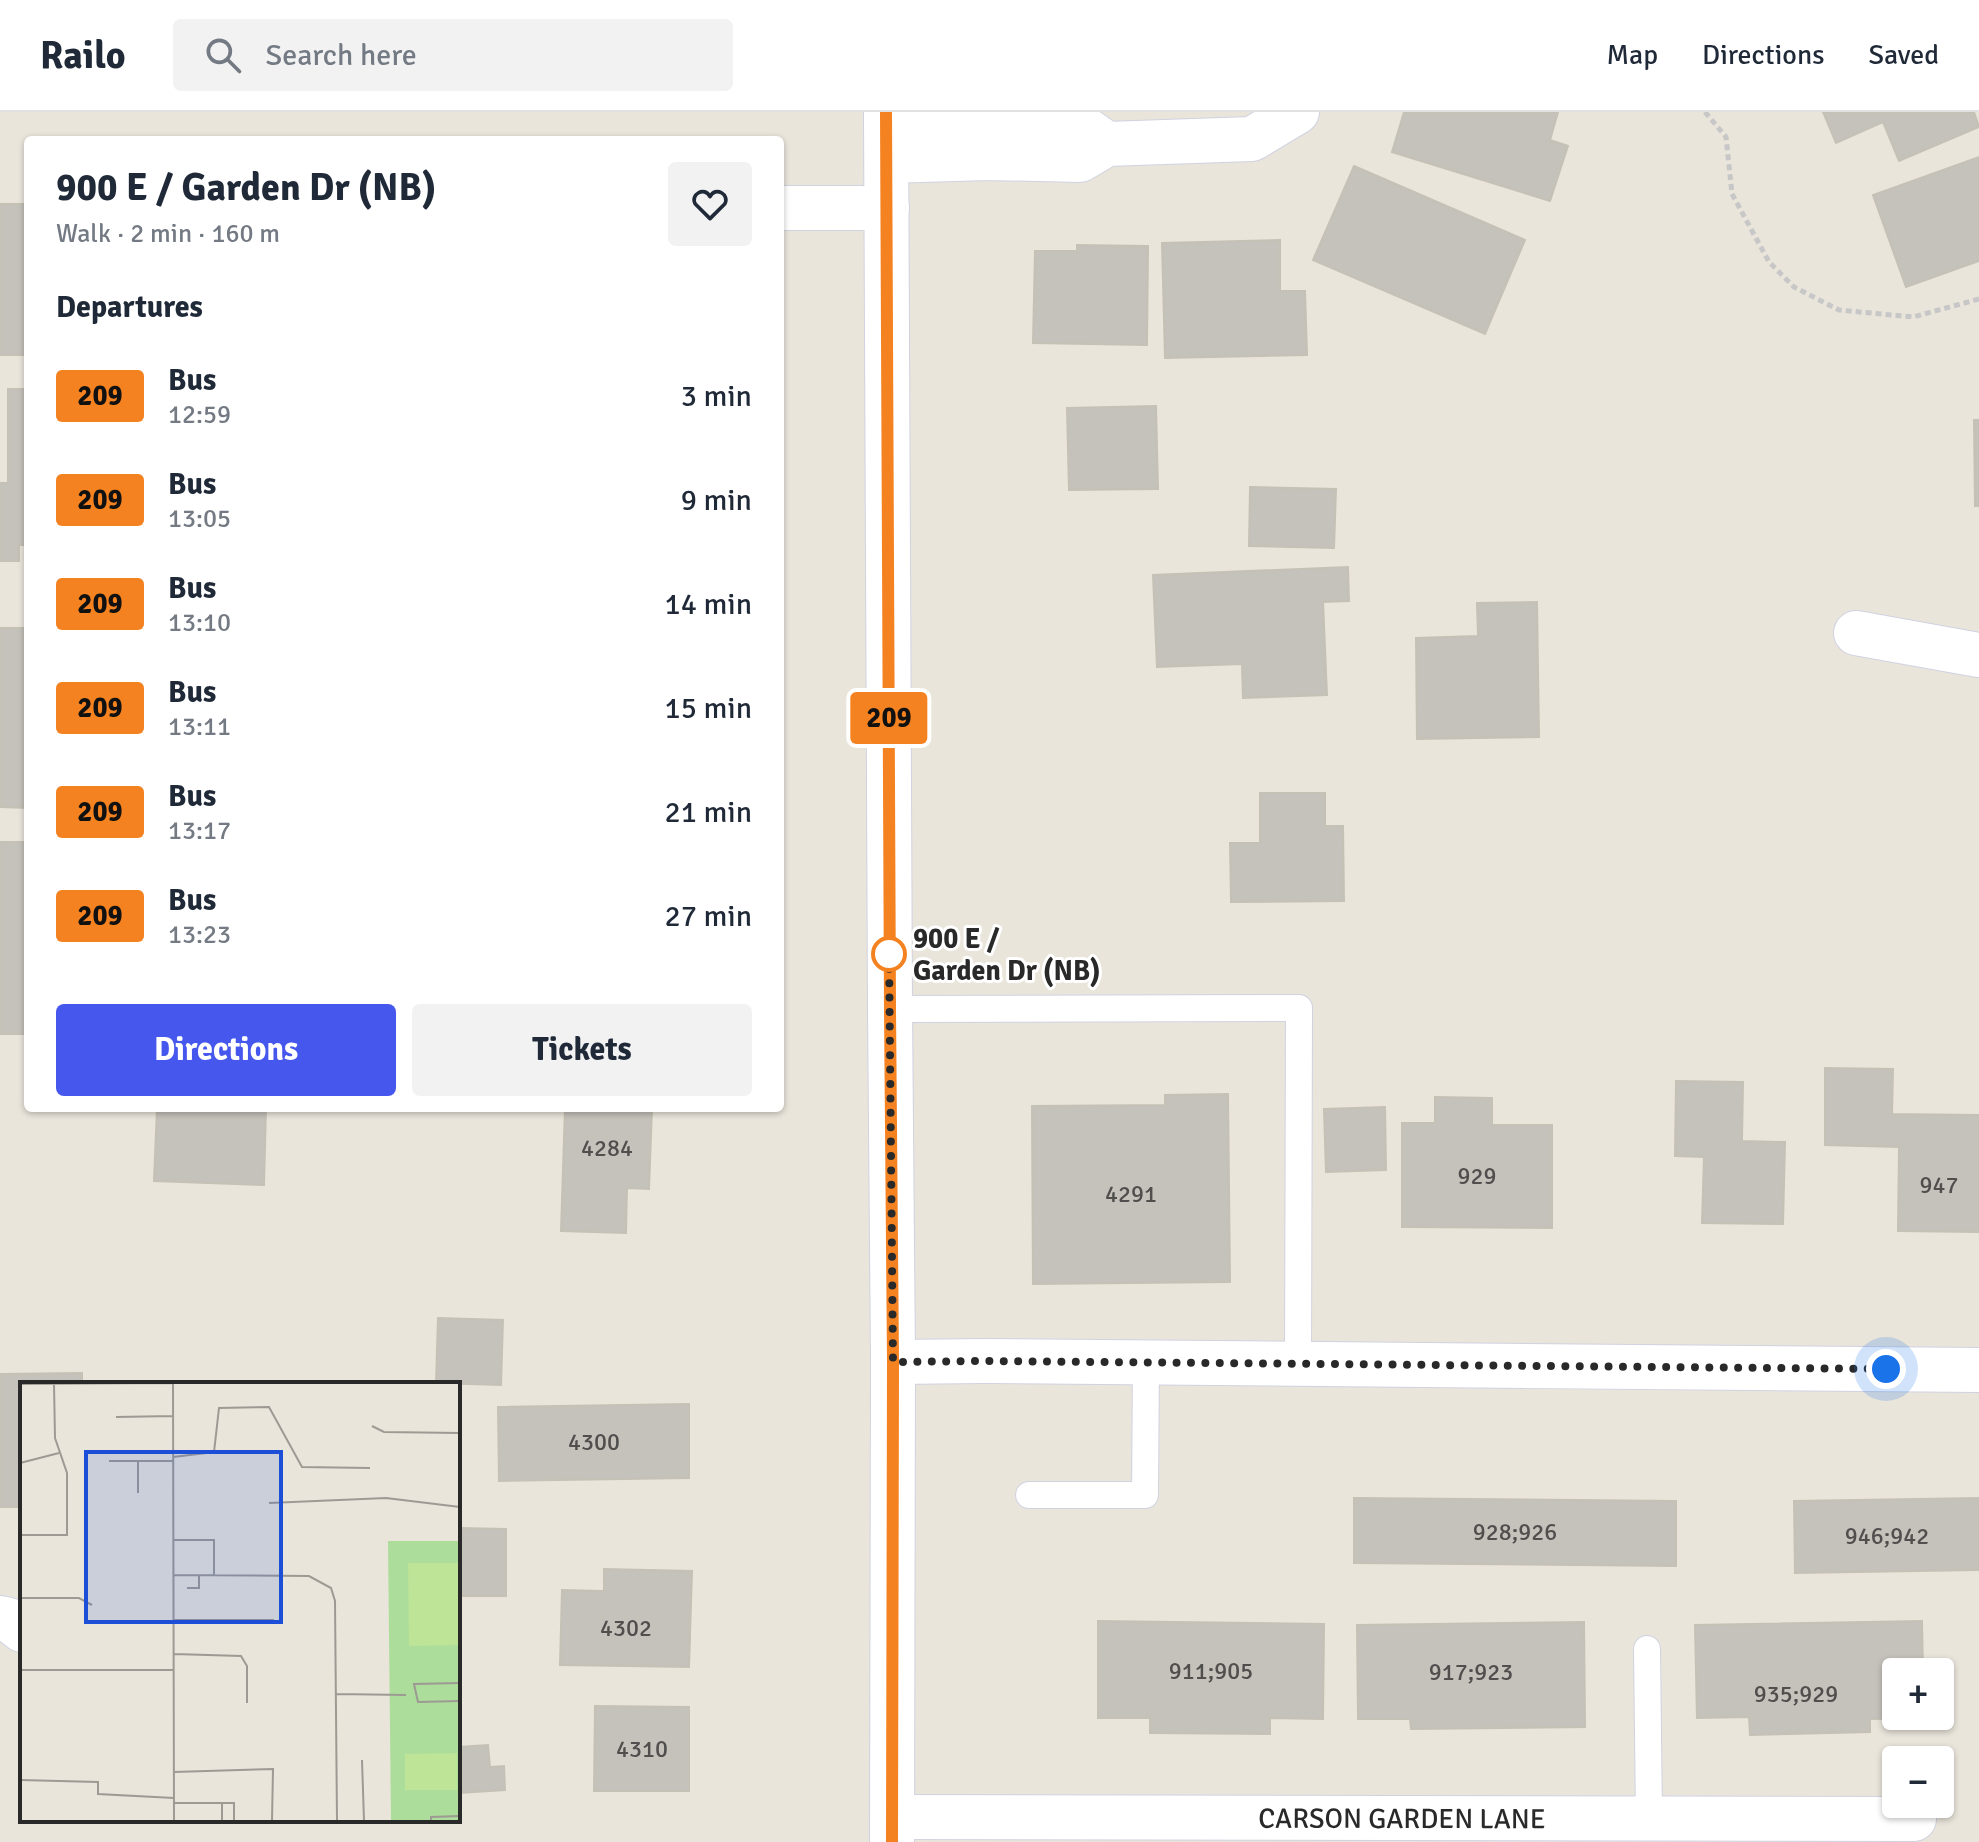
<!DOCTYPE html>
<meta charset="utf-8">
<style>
body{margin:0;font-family:Signika,sans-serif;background:#f2f2f3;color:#1f2937;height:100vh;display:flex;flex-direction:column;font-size:30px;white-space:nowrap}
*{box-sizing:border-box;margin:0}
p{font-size:26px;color:#747a83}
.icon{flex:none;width:44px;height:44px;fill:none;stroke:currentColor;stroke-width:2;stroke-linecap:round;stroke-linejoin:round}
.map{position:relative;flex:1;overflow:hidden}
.panel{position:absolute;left:24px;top:24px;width:760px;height:976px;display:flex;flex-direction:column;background:#fff;border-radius:8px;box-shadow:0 2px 6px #0004}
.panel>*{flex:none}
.badge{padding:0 16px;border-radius:6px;font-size:28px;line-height:52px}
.buttons{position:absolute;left:1882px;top:1546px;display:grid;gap:16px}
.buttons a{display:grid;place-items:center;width:72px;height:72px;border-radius:8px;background:#fff;box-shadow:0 2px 6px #0004;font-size:40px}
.you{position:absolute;width:40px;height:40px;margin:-20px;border:6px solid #fff;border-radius:50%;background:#1a73e8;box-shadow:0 0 0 12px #1a73e833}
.map>.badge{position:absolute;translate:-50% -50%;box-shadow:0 0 0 4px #fff}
h2{padding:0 32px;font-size:30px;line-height:72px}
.round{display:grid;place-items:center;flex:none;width:84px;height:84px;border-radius:8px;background:#f2f2f3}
.headline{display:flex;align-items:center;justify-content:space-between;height:136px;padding:0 32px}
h1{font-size:38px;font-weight:700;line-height:60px}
.cta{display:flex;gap:16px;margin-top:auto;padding:16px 32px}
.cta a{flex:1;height:92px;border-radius:8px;background:#4557ed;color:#fff;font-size:32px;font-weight:700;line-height:92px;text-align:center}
.cta a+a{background:#f2f2f3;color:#1f2937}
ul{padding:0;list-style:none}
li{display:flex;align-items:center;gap:24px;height:104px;padding:0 32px}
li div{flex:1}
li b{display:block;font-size:30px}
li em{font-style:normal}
li .badge{min-width:88px;font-weight:700;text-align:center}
header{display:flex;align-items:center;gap:48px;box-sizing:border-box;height:112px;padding:0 40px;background:#fff;border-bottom:2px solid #e0e1e3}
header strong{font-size:38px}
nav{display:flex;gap:44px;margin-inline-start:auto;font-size:28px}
.search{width:560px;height:72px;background:#f2f2f3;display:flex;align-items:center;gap:20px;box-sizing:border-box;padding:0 28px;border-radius:8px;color:#747a83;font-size:30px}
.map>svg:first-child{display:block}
.building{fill:#c5c1bb;stroke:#c5c1b5;stroke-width:2}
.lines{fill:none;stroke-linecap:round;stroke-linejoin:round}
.lane-casing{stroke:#d0d2e1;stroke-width:28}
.street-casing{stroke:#d0d2e1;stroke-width:46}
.secondary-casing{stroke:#d0d2e1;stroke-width:46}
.path{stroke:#c7c7c7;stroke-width:5;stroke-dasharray:6 4;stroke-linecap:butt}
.lane{stroke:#fff;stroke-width:26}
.street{stroke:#fff;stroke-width:44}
.secondary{stroke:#fff;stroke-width:44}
.line-casing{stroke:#fff;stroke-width:18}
.line{stroke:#f58220;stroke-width:12}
.walk{stroke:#292929;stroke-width:8;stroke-dasharray:0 14.4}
.stop-dot{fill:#fff;stroke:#f58220;stroke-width:4}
.labels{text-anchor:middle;stroke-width:6;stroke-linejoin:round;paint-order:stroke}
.number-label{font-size:24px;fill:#504f4e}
.stop-label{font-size:28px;font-weight:bold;fill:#292929;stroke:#fff;text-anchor:start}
.street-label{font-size:28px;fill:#292929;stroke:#fff}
.inset-road{fill:none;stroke:#9d9a94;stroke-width:2}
.view{fill:#1d4ed8;fill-opacity:0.15;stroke:#1d4ed8;stroke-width:4}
.inset-edge{fill:none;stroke:#292929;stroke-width:4}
</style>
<header>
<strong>Railo</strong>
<div class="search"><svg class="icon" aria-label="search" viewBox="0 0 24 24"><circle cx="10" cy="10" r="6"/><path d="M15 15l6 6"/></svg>Search here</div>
<nav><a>Map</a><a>Directions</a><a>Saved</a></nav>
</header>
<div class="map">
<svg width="1979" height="1730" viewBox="0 0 1979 1730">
<rect width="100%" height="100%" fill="#eae5db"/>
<path class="building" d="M1404,0H1558L1550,28L1568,34L1550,89L1392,40Z
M1823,0H1974L1979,15L1899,49L1883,10L1836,31Z
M1979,45V149L1906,175L1873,83Z
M1354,54L1525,128L1485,222L1313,148Z
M0,92H28V243H0Z
M1280,128V179H1305L1307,243L1165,246L1162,131Z
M1077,133L1148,134L1147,233L1033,231L1035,139H1077Z
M8,277H28V433H19V449H0V371H8Z
M1156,294L1158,377L1069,378L1067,296Z
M1974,308H1979V394H1975Z
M1250,375L1336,377L1334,436L1249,434Z
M1348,455L1349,489L1323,490L1327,583L1243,586L1242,552L1157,555L1153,463Z
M1537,490L1539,625L1417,627L1416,526L1478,524L1477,491Z
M0,516H28V696L0,695Z
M1260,681H1325V714H1343L1344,789L1231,790L1230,731H1260Z
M0,730H28V922H0Z
M1825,956L1893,957L1892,1002L1979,1003V1120L1898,1119L1899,1035L1825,1033Z
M1676,969L1743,970L1742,1029L1785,1030L1783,1112L1702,1111L1704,1045L1675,1044Z
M1228,982L1230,1170L1033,1172L1032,994L1165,993V983Z
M1435,985L1492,986V1013H1552V1116L1402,1115V1011H1435Z
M1385,995L1386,1058L1326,1060L1324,997Z
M157,996H266L264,1073L154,1069Z
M565,996H652L649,1077L627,1076L626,1121L561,1119Z
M438,1206L503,1208L501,1273L436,1271Z
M82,1261V1272H22V1395H0V1262Z
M689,1292V1366L499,1369L498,1295Z
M1354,1386L1676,1389V1454L1354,1451Z
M1979,1386V1458L1795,1461L1794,1389Z
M458,1416L506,1417V1484H458Z
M604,1457L692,1459L689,1555L560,1553L562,1478L604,1479Z
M1098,1509L1324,1512L1323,1607L1270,1606V1622L1150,1621V1606H1098Z
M1922,1509L1923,1560H1896V1604H1924V1606L1870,1607V1620L1750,1623L1749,1605L1697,1606L1695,1513Z
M1584,1510L1585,1615L1411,1617L1410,1607H1358L1357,1513Z
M595,1594L689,1595V1679H594Z
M488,1633L490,1655L504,1654L505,1678L459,1681L458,1635Z"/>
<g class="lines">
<g class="lane-casing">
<path id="lane" d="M890,897L1299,896L1298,1252
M1029,1383H1145L1146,1251
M1647,1537L1649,1706"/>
</g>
<g class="street-casing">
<g id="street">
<path d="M886,10L1077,11L1107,32"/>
<path d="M887,49L989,46L1080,48L1107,32L1252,27L1297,0"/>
<path d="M780,96H887"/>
<path d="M1856,521L1979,543"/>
<path d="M893,1250L986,1249L1979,1258"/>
<path d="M0,1506L9,1508L22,1518"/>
<path id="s1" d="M892,1705L1914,1707"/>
</g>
</g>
<g class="secondary-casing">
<path id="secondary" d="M886,0L890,897L893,1250L892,1730"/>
</g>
<path class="path" d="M1705,0L1726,25L1732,82L1769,150L1794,175L1839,198L1913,205L1979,187"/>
<use href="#lane" class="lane"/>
<use href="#street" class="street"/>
<use href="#secondary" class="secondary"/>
</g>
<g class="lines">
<g class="line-casing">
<path id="line" d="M886,0L890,897L893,1250L892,1730"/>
</g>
<use href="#line" class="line"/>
<path class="walk" d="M889,842V835L893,1250L986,1249L1886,1257"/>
</g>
<circle class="stop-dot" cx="889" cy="842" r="16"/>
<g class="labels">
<g class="number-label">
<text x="607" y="1044">4284</text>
<text x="1477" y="1072">929</text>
<text x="1939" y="1081">947</text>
<text x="1131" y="1090">4291</text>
<text x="594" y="1338">4300</text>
<text x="1515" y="1428">928;926</text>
<text x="1887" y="1432">946;942</text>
<text x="626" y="1524">4302</text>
<text x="1211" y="1567">911;905</text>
<text x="1471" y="1568">917;923</text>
<text x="1796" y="1590">935;929</text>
<text x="642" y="1645">4310</text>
</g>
<g class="stop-label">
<text x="913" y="836">900 E /<tspan x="913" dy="32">Garden Dr (NB)</tspan></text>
</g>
<g class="street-label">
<text dy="10" stroke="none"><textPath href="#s1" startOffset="510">CARSON GARDEN LANE</textPath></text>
</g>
</g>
<g transform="translate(20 1270)">
<rect width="440" height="440" fill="#eae5db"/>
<path d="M368,159H440V439H371Z" fill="#acdd9b"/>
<path d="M388,181H440V263L389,264ZM437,371V408H385V372Z" fill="#bde497"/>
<path class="inset-road" d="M153,1L154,439M0,2L153,1M96,35L153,34M352,44L364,50L440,51M153,75L194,70L199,26L249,25L282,85L350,86M89,79H153M0,81L39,71M118,111V79M249,121L366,116L440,125M0,153H47V91L35,56L34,2M154,158H194V193M154,193L289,194L311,206L315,219L317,439M167,206H179V193M0,216H59L72,223M154,238H254M154,272L221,274L227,284V321M0,288H154M440,301L394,302L398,320L440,319M316,312L386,313M342,378L344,439M154,390L253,387L252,439M0,398L78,400V412L154,416M154,421H202V439M202,421H214V439M411,439V435L440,434"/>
<path class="view" d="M66,70H261V240H66Z"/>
<rect width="440" height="440" class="inset-edge"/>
</g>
</svg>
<div class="buttons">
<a>+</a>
<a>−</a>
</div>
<div class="you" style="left:1886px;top:1257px"></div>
<b class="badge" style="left:889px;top:606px;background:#f58220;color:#111">209</b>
<section class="panel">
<div class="headline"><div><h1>900 E / Garden Dr (NB)</h1><p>Walk · 2 min · 160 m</p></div><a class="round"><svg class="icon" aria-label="heart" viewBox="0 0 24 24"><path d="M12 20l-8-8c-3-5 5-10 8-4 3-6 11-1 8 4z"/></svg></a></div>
<h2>Departures</h2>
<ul>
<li><span class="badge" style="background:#f58220;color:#111">209</span><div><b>Bus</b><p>12:59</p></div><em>3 min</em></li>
<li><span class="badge" style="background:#f58220;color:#111">209</span><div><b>Bus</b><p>13:05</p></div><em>9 min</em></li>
<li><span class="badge" style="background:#f58220;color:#111">209</span><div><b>Bus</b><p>13:10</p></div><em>14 min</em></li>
<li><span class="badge" style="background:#f58220;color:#111">209</span><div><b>Bus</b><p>13:11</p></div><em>15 min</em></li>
<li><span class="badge" style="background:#f58220;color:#111">209</span><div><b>Bus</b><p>13:17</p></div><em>21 min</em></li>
<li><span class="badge" style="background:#f58220;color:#111">209</span><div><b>Bus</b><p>13:23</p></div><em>27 min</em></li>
</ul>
<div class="cta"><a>Directions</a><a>Tickets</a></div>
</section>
</div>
